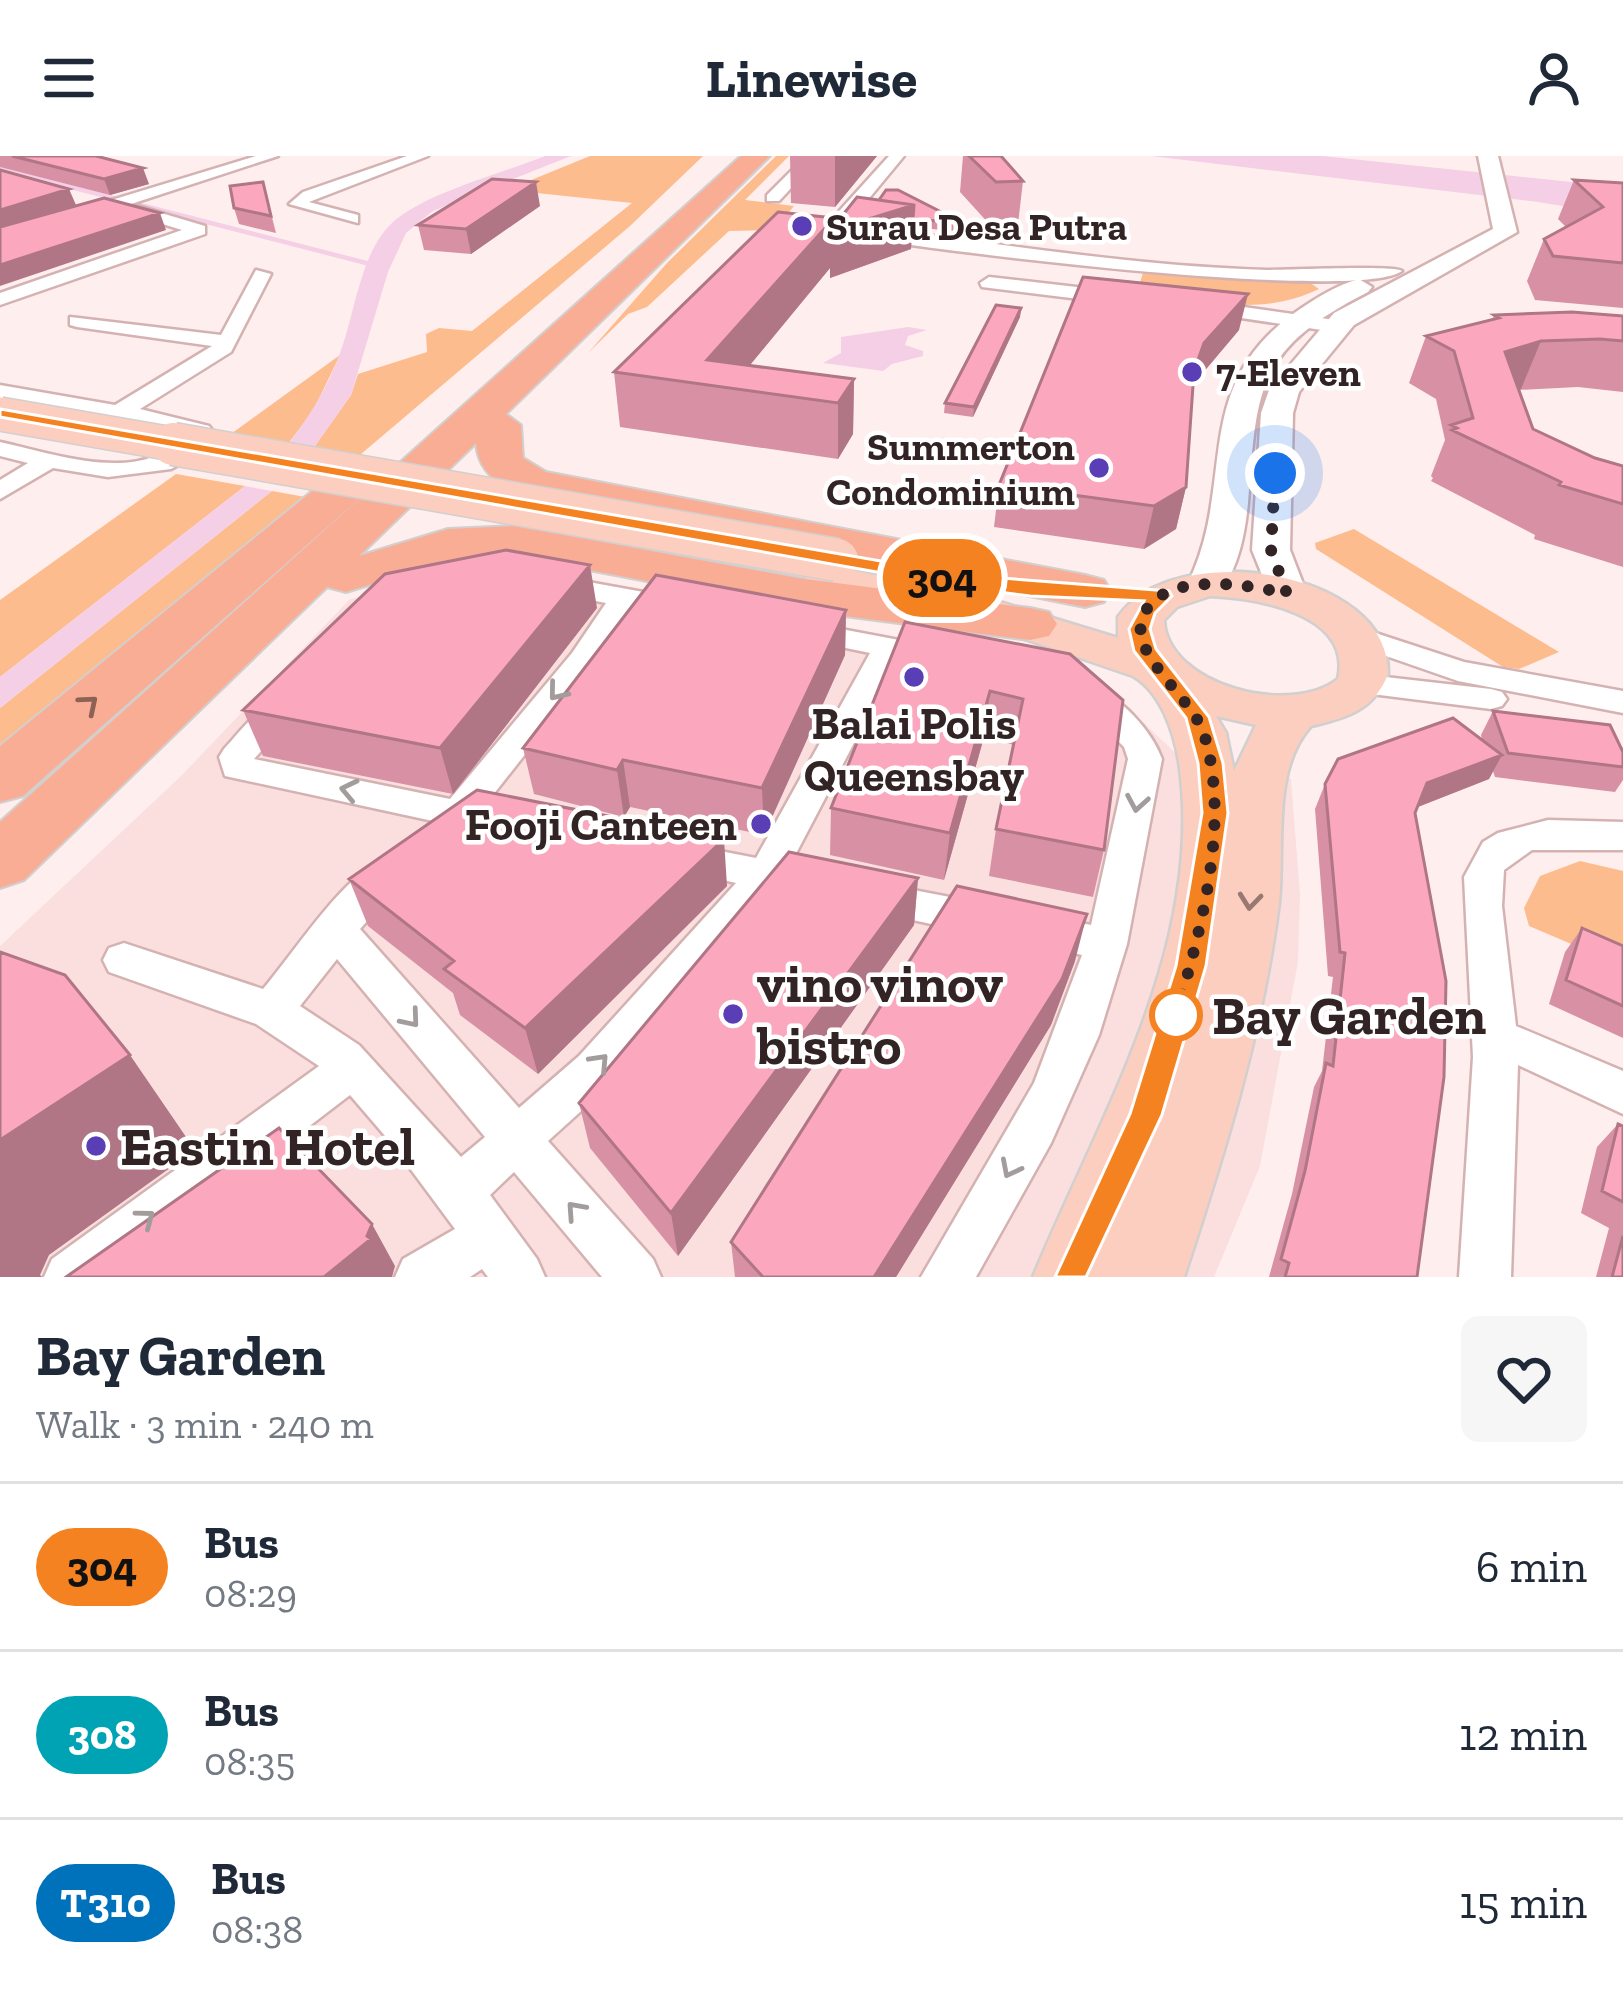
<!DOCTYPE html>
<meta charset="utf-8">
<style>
body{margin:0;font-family:"Zilla Slab",serif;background:#f6f6f7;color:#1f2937;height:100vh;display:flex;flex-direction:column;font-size:45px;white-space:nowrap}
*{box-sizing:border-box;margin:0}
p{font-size:39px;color:#747a83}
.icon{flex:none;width:66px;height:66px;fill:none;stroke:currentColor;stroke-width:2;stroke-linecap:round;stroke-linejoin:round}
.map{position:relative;height:1121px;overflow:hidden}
.side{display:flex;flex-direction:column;background:#fff;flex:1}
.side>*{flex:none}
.badge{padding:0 24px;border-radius:39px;font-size:42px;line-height:78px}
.you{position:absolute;width:60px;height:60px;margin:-30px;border:9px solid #fff;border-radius:50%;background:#1a73e8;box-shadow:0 0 0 18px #1a73e833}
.map>.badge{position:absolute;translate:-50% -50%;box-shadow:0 0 0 6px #fff}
.round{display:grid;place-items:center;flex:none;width:126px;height:126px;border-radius:18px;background:#f6f6f7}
.summary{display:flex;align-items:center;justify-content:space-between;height:204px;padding:0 36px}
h1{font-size:57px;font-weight:700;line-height:90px}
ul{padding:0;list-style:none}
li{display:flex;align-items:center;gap:36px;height:168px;padding:0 36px;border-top:3px solid #e0e1e3}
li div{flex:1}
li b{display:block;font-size:45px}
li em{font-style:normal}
li .badge{min-width:132px;font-weight:700;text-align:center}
header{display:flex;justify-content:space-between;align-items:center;height:156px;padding:0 36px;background:#fff;font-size:54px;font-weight:700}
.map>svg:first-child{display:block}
.built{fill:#fadfde}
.green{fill:#fdbc8d}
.water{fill:#f5cfe5}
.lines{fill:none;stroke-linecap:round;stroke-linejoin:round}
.stream{stroke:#f5cfe5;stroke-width:4.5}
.street-casing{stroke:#d5b2b2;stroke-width:5}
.secondary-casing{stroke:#d5b2b2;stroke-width:5}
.primary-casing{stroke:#d2cfcf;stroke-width:5}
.highway-casing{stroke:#d2cfcf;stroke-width:4}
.street{fill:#fff;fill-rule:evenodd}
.secondary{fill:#fff;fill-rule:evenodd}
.primary{fill:#fccebf;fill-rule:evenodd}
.highway{fill:#faad95;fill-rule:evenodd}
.primary-bridge-far1-casing{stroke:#d2cfcf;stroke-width:36;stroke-linecap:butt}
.primary-bridge-casing{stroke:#d2cfcf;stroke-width:45;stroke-linecap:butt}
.primary-bridge-far1{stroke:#fccebf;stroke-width:33}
.primary-bridge{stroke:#fccebf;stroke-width:42}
.wall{fill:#d890a4}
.shaded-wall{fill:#b07686}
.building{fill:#fba8bf;stroke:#b07686;stroke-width:3}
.oneway{stroke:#a39c9c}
.oneway2{stroke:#8c6257}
.oneway3{stroke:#977972}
.line{fill:#f58220;stroke:#fff;stroke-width:3}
.walk{stroke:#322424;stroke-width:12;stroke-dasharray:0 21.6}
.poi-dot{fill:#593eb6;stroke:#fff;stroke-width:4.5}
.stop-dot{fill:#fff;stroke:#f58220;stroke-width:6}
.labels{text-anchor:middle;stroke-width:9;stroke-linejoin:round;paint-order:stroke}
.far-poi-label{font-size:39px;font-weight:bold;fill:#322424;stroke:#fff;text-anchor:start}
.poi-label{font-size:45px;font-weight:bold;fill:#322424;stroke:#fff}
.near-poi-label{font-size:54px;font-weight:bold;fill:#322424;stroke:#fff;text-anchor:start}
.near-stop-label{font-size:54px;font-weight:bold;fill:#322424;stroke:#fff;text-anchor:start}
</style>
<header><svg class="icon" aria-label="menu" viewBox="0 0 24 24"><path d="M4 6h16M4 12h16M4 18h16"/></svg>Linewise<svg class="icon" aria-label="person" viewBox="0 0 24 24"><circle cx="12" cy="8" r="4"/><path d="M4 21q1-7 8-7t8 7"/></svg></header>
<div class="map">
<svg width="1623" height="1121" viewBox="0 0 1623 1121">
<rect width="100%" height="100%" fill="#feefee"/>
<path class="built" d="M510,410L1091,517L1185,606L1291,623L1300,739L1298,806L1260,1010L1214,1121H0V790L181,620L350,443Z"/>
<path class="green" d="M590,0H703L630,70L354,304L310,297L351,239L358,218L427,196L426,178L439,172L472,175L632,47L507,34Z
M776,0H789L745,44L794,50L774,74L729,75L647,151L628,158L588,197L667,107Z
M1144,114L1309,126L1319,133C1259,162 1202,144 1137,136Z
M340,199L313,255L284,293L224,283Z
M176,318L245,330L0,521V444Z
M272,335L311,342L0,593V552Z
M1354,373L1559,496L1519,513L1503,511L1316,393L1315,387Z
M1580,705L1623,715V810L1529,770L1524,752L1540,720Z"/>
<path class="water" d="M545,0H571L433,55L406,77L388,116L351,239L310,297L284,293C308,263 327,233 340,197C355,158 360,97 392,67C424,37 503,17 545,0Z
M1151,0H1323L1618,31L1623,60L1538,46Z
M908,171L927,174L908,180L905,189L923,195V200L892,208L883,215L823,207L841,197V181Z
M245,330L272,335L0,552V521Z"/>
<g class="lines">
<path class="stream" d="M0,13L378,110"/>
<g class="street-casing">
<path id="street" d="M256,0H278L131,48L205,70V78L0,149V137L182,74L114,53L0,88V78Z
M407,0H428L309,46L358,59V67L289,48L303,36Z
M806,0H821L779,45H767V39Z
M889,0H904L847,69C986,85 1127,110 1267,114C1289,114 1394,109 1402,115C1356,148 910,92 833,77V62Z
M256,114L271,118L231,196L140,253L209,270L213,275L193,301L171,313L108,321L53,312L0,343V324L28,307L0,300V286C57,298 143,331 187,277L0,243V229L115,249L212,190L77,171L70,169V161L221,179Z
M989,121L1120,136L1130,142L1120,148L982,131L980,127Z
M1201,145L1335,164L1345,170L1335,176L1194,155L1191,151Z
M550,419L682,443L697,452L682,461L632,452L594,511L485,649L505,655L510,664L505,673L492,677L467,672L450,681L437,677L433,665L225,620L219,601L224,593C243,573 268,535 298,543L302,550L254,603L450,643L572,497L606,447L540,434L536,428L540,422Z
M804,466L936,491L952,501L936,511L898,503L790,709L823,718L828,728L823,738L809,743L774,735L611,928L548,985L653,1103L661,1121H602L514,1016L490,1039L537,1103L545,1121H488L482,1113L470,1121H395L403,1103L455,1073L392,988L350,939L112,1121H44L52,1103L319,910L256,868L109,816L103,804L109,792L124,787L263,833C294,797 337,728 378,706C388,701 396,703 405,706L411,716L360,773L519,952L579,900L736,727L671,712L665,702L671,692L684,688L756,702L870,497L793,481L789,475L793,469ZM337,803L485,981L461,1001L359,889L300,850Z
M1351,469L1464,506L1623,535V557L1458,525L1340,484L1336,478Z
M1359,518L1491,533L1502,536L1507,543L1502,550L1491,553L1348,535L1343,528L1348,521Z
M1089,530C1119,538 1152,575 1162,603L1127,788L1099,879L1051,987L976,1121H921L1034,927L1082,799L1022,785L1016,774L1022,763L1036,758L1091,769L1128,603L1124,591L1073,540L1078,533Z
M1548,664L1623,666V694H1532L1504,714L1502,750L1516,870L1623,915V958L1518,909L1511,1121H1459L1473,901L1464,721L1483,686L1498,677Z
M872,726L986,748L1000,753L1006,764L1000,775L986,780L858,752L853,741L858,730Z"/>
</g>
<g class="secondary-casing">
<path id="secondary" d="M1478,0H1498L1517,76L1354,169L1299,236L1293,257L1290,394L1307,438L1301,446H1273L1252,394L1261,257L1269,234L1334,157L1493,73Z
M1359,123L1372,131L1368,136C1256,193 1257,231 1248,347C1245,378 1239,409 1221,435H1193L1188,427C1237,327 1189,234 1293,158C1313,144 1336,129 1359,123Z"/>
</g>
<g class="primary-casing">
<path id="primary" d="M827,409L990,443L1118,482V461C1174,380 1391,414 1388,518C1374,554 1346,562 1311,570C1271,614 1285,691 1279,747C1263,875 1224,999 1184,1121H1033C1100,959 1206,788 1179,606C1174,576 1161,536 1133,520L993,472L811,431L805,422L811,413ZM1210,440C1255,442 1353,457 1338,523C1291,561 1167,530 1164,464L1177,451ZM1216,560L1256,569L1234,615L1226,577Z"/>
</g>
<g class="highway-casing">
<path id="highway" d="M741,0H770L506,258L521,269L523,302L546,316L1085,419L1104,424L1111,435L1104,446L1085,451L519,338C495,328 478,313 476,287L359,400L448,373L516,370L798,422L1030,452L1049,456L1057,468L1049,480L1030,484L798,454L516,400L453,403L346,436L327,431L24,724L0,732V666Z
M343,319L359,323L366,333L359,343L23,640L0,646V590L327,323Z"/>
</g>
<use href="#street" class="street"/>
<use href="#secondary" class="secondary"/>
<use href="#primary" class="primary"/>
<use href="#highway" class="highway"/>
<g class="primary-bridge-far1-casing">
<path id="primary-bridge-far1" d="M0,258L190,291"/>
</g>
<g class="primary-bridge-casing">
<path id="primary-bridge" d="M173,288L837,404"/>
</g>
<use href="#primary-bridge-far1" class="primary-bridge-far1"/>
<use href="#primary-bridge" class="primary-bridge"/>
</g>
<path class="wall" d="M0,0H96L149,28L110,39L0,11Z
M790,0H877L835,51L791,47Z
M963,0H1001L1023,25L1018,68L991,70L960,36Z
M1574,24L1623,27V152L1535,144L1527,125L1544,83L1566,71L1558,63Z
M263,26L276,77L239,68L234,52Z
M857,41L963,67L962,76L912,71L911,93L830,122V112L750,209L854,223L853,278L838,303L620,271L614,216L834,71Z
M540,50L471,98L424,94L418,69Z
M1021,152L1020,161L973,261L944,257L945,247Z
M1494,159L1623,160V236L1578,231L1518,234L1533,273L1595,302L1623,310V411L1534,383L1535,379L1431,325L1433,322L1431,320L1445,284L1436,243L1409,227L1426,180L1492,164Z
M1239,174L1196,225L1193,233L1186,331L1176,373L1144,393L994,371L999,329Z
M597,452L453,638L263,600L243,554Z
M846,454L845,499L764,679L630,651L624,661L534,638L523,592Z
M905,466L1070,498L1104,694L1093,741L989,720L996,673L1014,589L984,581L944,724L830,699L831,652Z
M1493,555L1623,596V624L1615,636L1495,621L1493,615L1489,623L1418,651L1415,657L1417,1121H1269L1292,1038L1314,931L1322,915L1333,821L1328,820L1315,653L1325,628L1482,584L1481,579Z
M918,722L914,769L678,1100L590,992L579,947Z
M349,723L727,730L538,918L460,859L453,837L368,770Z
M1582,772L1623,790V882L1549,848L1565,796Z
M1075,805L1051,869L896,1121H735L731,1086Z
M1618,968L1623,970V1121H1596L1609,1072L1581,1057L1597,991Z"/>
<path class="shaded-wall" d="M835,0H877L835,51Z
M143,12L149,28L110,39L104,23Z
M536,26L540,50L471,98L466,73Z
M69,33L76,49L0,73V54Z
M914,49L911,93L830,122V112L731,232L707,204L834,62V74Z
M160,57L166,74L0,130V109Z
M1248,138L1239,174L1196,225L1185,254L1194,215L1204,187Z
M1021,152L1020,161L973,261L974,251Z
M1541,185L1521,233L1485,244L1505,196Z
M854,223L853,278L838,303V247Z
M1186,331L1176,373L1144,393L1154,350Z
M590,409L597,452L453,638L440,592Z
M846,454L845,499L764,679L762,632Z
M990,535L984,581L944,724L950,677Z
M1502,599L1489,623L1415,652L1427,627Z
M623,604L630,651L624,661L617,614Z
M724,683L727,730L538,918L525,872Z
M918,722L914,769L678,1100L671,1057Z
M1087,758L1075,805L1051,869L896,1121H874Z
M130,899L195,994L49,1099L40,1119L42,1121H0V984Z
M372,1068L395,1110L392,1121H324L367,1080Z"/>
<path class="building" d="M12,0H96L143,12L104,23Z
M969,0H1001L1023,25L996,26Z
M0,14L69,33L0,54Z
M492,23L536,26L466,73L418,69Z
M1574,24L1623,27V107L1553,100L1544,83L1603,51Z
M263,26L271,60L234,52L230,30Z
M886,34H898L963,67L913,63L914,49L879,44Z
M857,41L914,49L830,75Z
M104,42L160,57L0,109V71Z
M778,56L834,62L707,204L854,223L838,247L614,216Z
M1083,121L1248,138L1204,187L1194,215L1186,331L1154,350L999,329Z
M996,149L1021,152L974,251L945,247Z
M1572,156L1623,160V185L1600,183L1541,185L1505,196L1533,273L1595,302L1623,310V348L1559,329L1561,326L1452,274L1457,272L1451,269L1473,262L1454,195L1426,180L1499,162L1494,159Z
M506,394L590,409L440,592L243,554L385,418Z
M656,419L846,454L762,632L623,604L617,614L523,592Z
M905,466L1070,498L1123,544L1104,694L996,673L1023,543L990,535L950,677L831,652Z
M1493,555L1610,569L1623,596V611L1508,597Z
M1453,562L1502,599L1427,627L1415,657L1446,825L1444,921L1417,1121H1285L1289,1107L1281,1103L1305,1015L1326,907L1333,910L1345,797L1340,796L1325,628L1338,603Z
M477,634L724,683L525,872L444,813L454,805L349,723Z
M789,696L918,722L671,1057L579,947Z
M957,730L1087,758L1062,823L874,1121H763L731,1086Z
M1582,772L1623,790V850L1566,824Z
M0,796L65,819L130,899L0,984Z
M1618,968L1623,970V1046L1602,1035Z
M279,972L372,1068L367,1080L371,1083L324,1121H66Z
M1623,1080V1121H1612Z"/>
<defs><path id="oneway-chevron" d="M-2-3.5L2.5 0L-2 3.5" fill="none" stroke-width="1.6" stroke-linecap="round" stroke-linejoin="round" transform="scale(3)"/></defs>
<g class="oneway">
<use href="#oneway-chevron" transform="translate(557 536) rotate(129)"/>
<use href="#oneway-chevron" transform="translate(349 634) rotate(-168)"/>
<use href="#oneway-chevron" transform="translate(1137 647) rotate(100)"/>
<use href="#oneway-chevron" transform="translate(411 863) rotate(50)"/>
<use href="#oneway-chevron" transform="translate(600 906) rotate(-47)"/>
<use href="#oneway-chevron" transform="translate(1010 1013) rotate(117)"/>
<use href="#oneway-chevron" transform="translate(575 1054) rotate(-132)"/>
<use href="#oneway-chevron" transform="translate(146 1062) rotate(-37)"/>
</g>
<use class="oneway2" href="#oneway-chevron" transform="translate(89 548) rotate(-40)"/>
<use class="oneway3" href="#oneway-chevron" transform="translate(1250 745) rotate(96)"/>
<path class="line" d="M0,253L962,419L1169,435L1172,440L1155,457L1150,473L1156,493L1209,561L1223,607L1228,657L1206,810L1162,959L1086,1121H1055L1130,958L1176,810L1202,657L1198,607L1186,562L1134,495L1129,473L1144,445L1030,440L962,431L0,261Z"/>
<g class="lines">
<path class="walk" d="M1176,859C1201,774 1231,666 1204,578C1193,544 1135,502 1141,469C1150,412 1249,428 1287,438L1271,394L1275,317"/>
</g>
<g class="poi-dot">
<circle cx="802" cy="70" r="12"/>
<circle cx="1192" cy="216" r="12"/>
<circle cx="1099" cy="312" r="12"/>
<circle cx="914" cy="521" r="12"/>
<circle cx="761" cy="668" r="12"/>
<circle cx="733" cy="858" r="12"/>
<circle cx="96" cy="990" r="12"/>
</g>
<circle class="stop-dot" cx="1176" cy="859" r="24"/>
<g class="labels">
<g class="far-poi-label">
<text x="826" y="84">Surau Desa Putra</text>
<text x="1216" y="230">7-Eleven</text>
<text x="1075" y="304" text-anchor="end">Summerton<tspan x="1075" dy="45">Condominium</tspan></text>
</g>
<g class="poi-label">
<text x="914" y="583">Balai Polis<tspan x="914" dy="52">Queensbay</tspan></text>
<text x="737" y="684" text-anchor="end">Fooji Canteen</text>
</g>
<g class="near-poi-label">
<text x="757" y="846">vino vinov<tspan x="757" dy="62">bistro</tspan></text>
<text x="120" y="1009">Eastin Hotel</text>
</g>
<g class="near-stop-label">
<text x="1212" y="878">Bay Garden</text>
</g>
</g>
</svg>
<div class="you" style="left:1275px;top:317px"></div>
<b class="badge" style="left:942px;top:422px;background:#f58220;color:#111">304</b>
</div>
<section class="side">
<div class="summary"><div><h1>Bay Garden</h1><p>Walk · 3 min · 240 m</p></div><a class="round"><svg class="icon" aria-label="heart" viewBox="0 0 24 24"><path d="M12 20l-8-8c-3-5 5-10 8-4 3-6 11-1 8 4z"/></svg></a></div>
<ul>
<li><span class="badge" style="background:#f58220;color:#111">304</span><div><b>Bus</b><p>08:29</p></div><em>6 min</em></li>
<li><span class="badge" style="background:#00a3b4;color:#fff">308</span><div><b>Bus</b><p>08:35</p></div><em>12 min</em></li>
<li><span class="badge" style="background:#0072bc;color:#fff">T310</span><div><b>Bus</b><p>08:38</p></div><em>15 min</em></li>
</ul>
</section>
